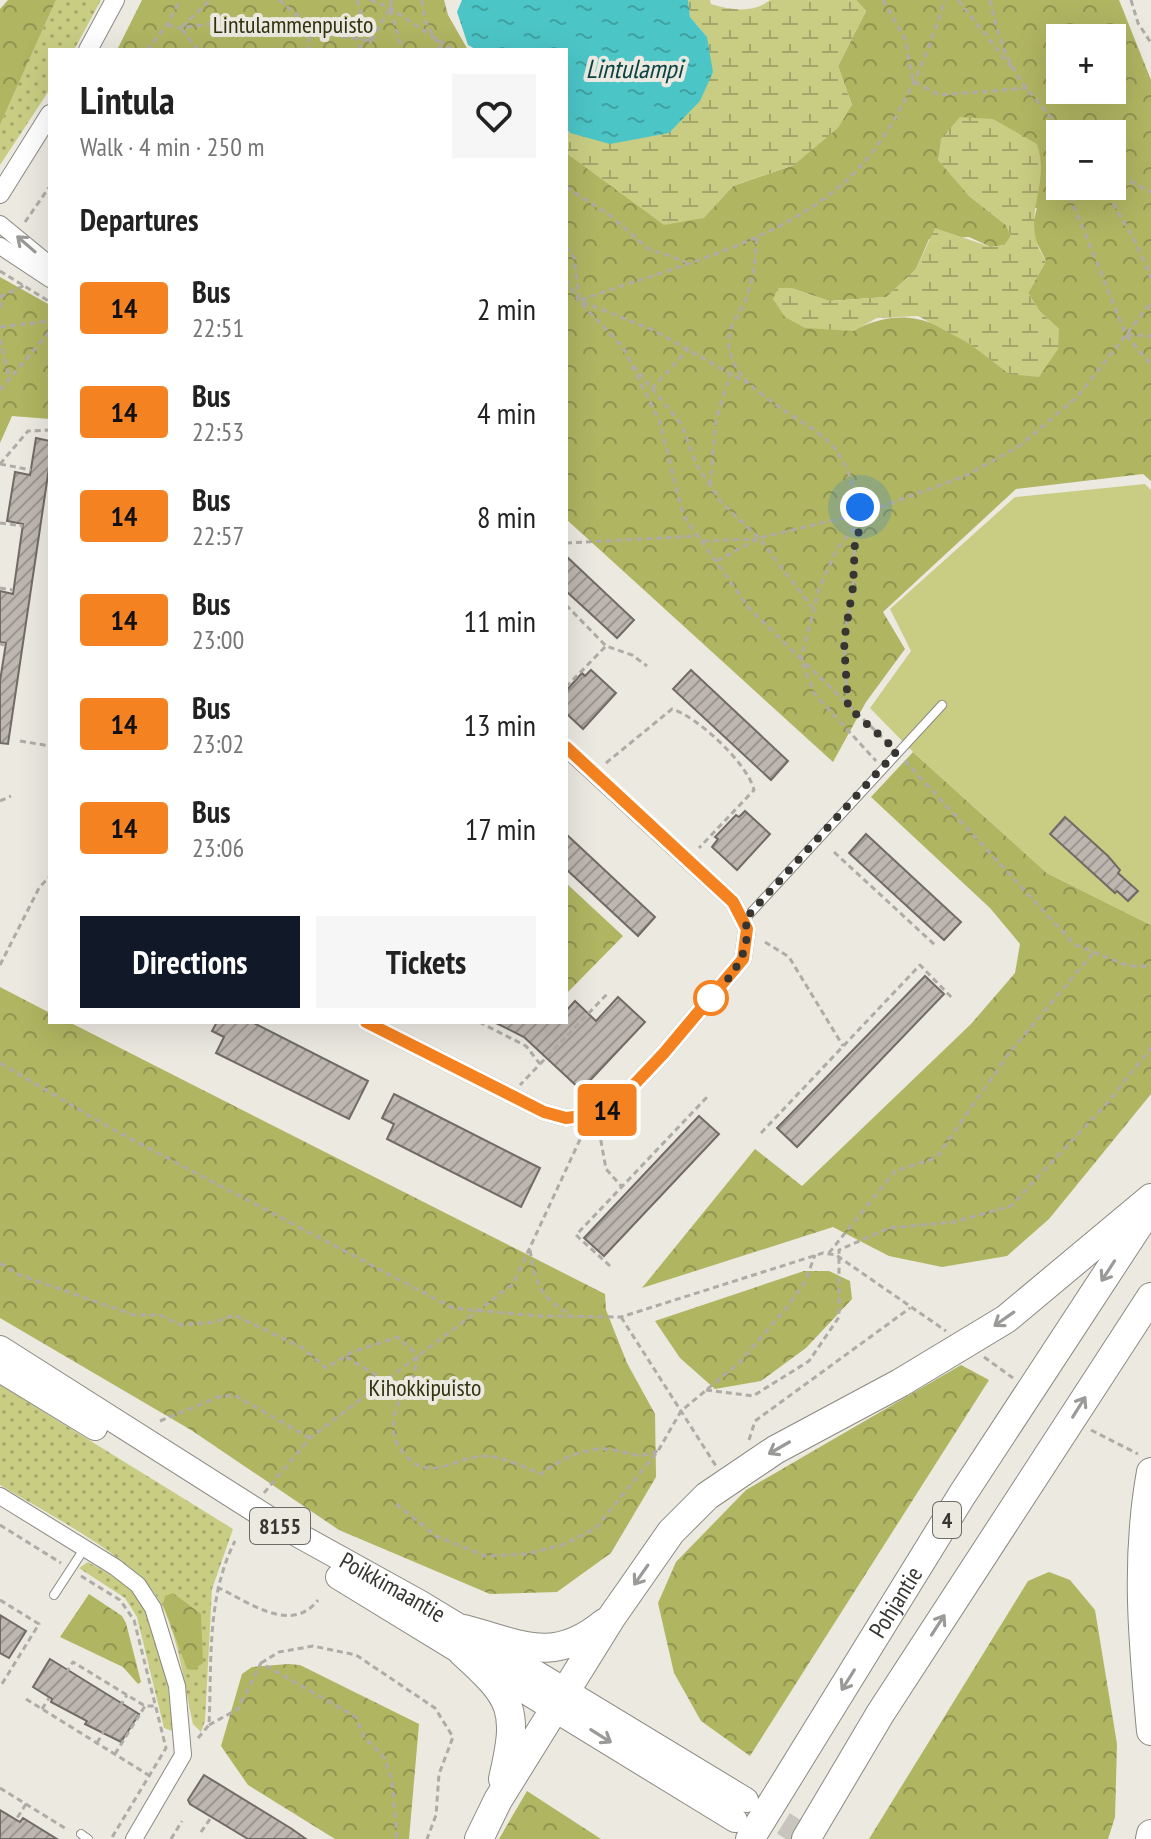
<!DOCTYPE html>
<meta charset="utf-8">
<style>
body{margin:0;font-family:"PT Sans Narrow",sans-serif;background:#f6f6f6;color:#222;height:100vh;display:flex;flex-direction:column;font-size:30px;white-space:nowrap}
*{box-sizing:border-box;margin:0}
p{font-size:26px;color:#767676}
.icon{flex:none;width:44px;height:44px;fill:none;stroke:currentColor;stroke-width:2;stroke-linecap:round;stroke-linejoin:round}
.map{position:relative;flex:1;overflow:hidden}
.details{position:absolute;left:48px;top:48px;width:520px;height:976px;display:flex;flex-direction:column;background:#fff;border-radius:0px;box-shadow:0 8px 32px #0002}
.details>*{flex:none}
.badge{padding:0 16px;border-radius:6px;font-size:28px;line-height:52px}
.fabs{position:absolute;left:1046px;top:24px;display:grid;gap:16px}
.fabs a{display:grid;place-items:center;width:80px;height:80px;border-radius:0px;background:#fff;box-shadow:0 8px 32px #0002;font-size:40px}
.you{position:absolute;width:40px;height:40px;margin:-20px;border:6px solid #fff;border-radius:50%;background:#1a73e8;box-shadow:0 0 0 12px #1a73e833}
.map>.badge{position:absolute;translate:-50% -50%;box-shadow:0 0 0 4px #fff}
h2{padding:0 32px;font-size:30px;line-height:72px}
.round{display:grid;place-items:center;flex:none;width:84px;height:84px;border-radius:0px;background:#f6f6f6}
.headline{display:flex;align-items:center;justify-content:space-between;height:136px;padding:0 32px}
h1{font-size:38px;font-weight:700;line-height:60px}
.primary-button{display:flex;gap:16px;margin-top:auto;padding:16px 32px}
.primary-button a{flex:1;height:92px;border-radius:0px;background:#111827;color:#fff;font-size:32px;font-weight:700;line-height:92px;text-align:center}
.primary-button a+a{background:#f6f6f6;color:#222}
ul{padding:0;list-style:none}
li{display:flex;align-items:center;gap:24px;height:104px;padding:0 32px}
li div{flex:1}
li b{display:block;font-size:30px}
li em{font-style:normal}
li .badge{min-width:88px;font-weight:700;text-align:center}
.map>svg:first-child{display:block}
.grass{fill:url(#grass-dots)}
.forest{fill:url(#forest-crowns);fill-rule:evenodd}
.wetland{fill:url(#wetland-marsh)}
.park{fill:#c8cd83}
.water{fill:url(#water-ripples)}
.building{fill:url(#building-hatch);stroke:#726b65;stroke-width:2}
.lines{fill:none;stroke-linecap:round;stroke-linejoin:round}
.primary-tunnel{stroke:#c7c5bd;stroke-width:24;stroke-dasharray:24 12;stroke-linecap:butt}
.service-casing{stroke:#8b8981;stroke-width:10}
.minor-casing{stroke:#8b8981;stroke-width:18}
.tertiary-casing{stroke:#8b8981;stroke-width:20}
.primary-casing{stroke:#8b8981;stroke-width:26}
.motorway-casing{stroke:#8b8981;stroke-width:30}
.path{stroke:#aeaca5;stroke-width:3;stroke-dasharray:6 4;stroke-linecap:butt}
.service{stroke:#fff;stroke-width:8}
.minor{stroke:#fff;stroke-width:16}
.tertiary{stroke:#fff;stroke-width:18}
.primary{stroke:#fff;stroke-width:24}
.motorway{stroke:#fff;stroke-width:28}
.oneway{stroke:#9a9a98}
.line-casing{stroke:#fff;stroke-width:18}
.line{stroke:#f58220;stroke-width:12}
.walk{stroke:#363531;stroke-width:8;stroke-dasharray:0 14.4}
.stop-dot{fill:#fff;stroke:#f58220;stroke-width:4}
.labels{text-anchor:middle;stroke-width:8;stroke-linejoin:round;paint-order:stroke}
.shield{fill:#ebe9e0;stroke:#6c6b66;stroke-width:2}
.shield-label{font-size:22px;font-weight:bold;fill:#363531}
.park-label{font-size:24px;fill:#31330f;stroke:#ebe9e0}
.street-label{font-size:24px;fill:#363531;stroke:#ebe9e0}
.water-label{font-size:26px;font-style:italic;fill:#0b4344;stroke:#ebe9e0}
</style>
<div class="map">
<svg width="1151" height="1839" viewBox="0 0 1151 1839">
<defs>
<pattern id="grass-dots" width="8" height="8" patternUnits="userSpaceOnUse" patternTransform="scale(2)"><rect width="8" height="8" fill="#c8cd83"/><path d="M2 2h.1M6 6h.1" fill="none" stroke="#a3a76c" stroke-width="1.8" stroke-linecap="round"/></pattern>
<pattern id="forest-crowns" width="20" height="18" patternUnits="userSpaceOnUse" patternTransform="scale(2)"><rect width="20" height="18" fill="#b0b562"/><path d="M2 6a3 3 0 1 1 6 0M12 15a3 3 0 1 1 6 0" fill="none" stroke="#909451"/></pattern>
<pattern id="wetland-marsh" width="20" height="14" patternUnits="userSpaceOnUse" patternTransform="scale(2)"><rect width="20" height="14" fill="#c8cd83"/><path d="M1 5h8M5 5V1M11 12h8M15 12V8" fill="none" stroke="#a3a76c"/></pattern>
<pattern id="water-ripples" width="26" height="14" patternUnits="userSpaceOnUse" patternTransform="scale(2)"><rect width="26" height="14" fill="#4cc5c7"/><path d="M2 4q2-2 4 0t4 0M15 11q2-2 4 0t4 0" fill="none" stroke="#40a1a2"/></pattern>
<pattern id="building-hatch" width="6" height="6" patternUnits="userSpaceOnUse" patternTransform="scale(2)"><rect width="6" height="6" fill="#beb7b0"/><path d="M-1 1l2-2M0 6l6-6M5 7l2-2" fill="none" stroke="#9b9690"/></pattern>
</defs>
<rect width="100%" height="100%" fill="#ebe9e0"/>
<path class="grass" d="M56,0H101L74,50H50V89L0,165V125Z
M0,1385L233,1529L212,1589L205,1721L201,1732L193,1724C184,1683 179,1637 159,1600C137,1559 41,1510 0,1485Z
M88,1562C105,1572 122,1580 135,1594C165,1627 167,1690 175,1732L164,1728L137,1617L125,1598L79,1568Z"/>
<path class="forest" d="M8,0H56L0,125V9Z
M142,0H444L448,15L468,50H117Z
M856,0H1119L1151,80V481L1143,474L1016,489L883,612L905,649L866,702L833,762L566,519V153L703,218L733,186L794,165L852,105L838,66L866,11ZM1060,38H1112V90H1060ZM1060,134H1112V186H1060ZM968,195L1037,208L1031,231L1046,261L1028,293L1040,312L1059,329L1009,373C957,334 917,297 853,331L791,288L829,301L887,297L916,269L929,239L969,237L991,247L1005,245L1011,236L1006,225Z
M0,277L50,305V419L12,416L0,443Z
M913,752L1047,873L1151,925V1094L1049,1219L1007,1256L942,1267L889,1256L833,1227L642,1288L755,1149L802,1186L971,1024L1015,973L1020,944L990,908L871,797Z
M566,883L623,936L566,994Z
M0,987L50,1013V1022H69L605,1294L606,1310L627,1363L655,1414L656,1477L611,1553L557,1592L490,1594L339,1530L191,1430L0,1318Z
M804,1271H829L850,1281L852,1299L806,1348L761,1381L715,1389L680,1358L655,1321Z
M961,1365L989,1380L750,1756L701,1721L674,1673L658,1603L676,1562L746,1490Z
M1049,1572L1070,1580L1095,1610L1117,1744L1115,1817L1108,1839H869L1028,1581Z
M173,1593L201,1614L203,1663L193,1670L187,1669L163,1604L165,1596Z
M89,1594L122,1616L126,1623L141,1682L138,1684L123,1667L60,1637Z
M288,1664L300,1665L419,1724L409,1839H335L248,1785L221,1746L242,1674L252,1667Z
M527,1791L601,1839H499Z"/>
<path class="wetland" d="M688,0H710L711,4C731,10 753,14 770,0H856L866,11L838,66L852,105L838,128L794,165L733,186L704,218L664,225L566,153V128L570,133L707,37L690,17Z
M960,117L993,119L1037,144C1052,189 1017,218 1046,261L1028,293L1040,312L1059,329L1058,349L1039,377L1009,374L970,344L918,316L877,318L853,331L805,328L785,317L773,299L778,288H791L829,301L886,297L916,269L935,228L991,247L1005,245L1011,236L1006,225L968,195L938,160L941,139Z"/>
<path class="park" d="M1145,484L1151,490V925L1047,873L913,752L870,708L911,651L890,609L1015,497Z"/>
<path class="water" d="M462,0H688L690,17L707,37L713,72L700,101L669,133L610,144L570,133L566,128V50H477L468,45L457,12Z"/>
<path class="building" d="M36,438L50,441V461L8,744L0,743V681L6,643L0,642V591L13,594L23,524L7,521L15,472L30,475Z
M566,556L634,620L617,638L566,591Z
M591,670L616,693L583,729L566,713V691L582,673L585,676Z
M691,670L788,761L771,780L673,689Z
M745,811L770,834L737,870L712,847L718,839L715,837L736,815L739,817Z
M1065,817L1108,856L1120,870L1118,873L1138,891L1128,901L1117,891L1115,893L1050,834Z
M566,834L655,917L638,936L566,869Z
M866,834L961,922L944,940L849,853Z
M925,976L944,994L797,1147L777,1128Z
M618,997L645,1022L581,1090L524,1037L494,1022H566V1011L575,1001L596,1021Z
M217,1022H252L368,1081L349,1119L216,1053L224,1037L212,1031Z
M394,1094L540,1168L521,1207L387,1139L394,1124L382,1118Z
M699,1116L719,1134L604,1256L584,1238Z
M0,1615L26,1631L9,1658L0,1653Z
M50,1659L139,1714L121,1742L85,1724L87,1721L51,1702L52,1699L33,1687Z
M204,1775L292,1829L306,1839H248L190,1804L188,1800Z
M0,1810L20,1822L23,1818L57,1839H0Z"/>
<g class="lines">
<path class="primary-tunnel" d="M753,1804L808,1839"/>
<g class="service-casing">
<path id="service" d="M745,919L942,705
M54,1595L84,1549
M81,1834L88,1839"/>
</g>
<g class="minor-casing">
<path id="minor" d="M0,224L50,265
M0,246L50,279
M366,1022L544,1112L566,1118L599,1114L613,1107L664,1053L743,959L747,929L733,902L566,748
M0,1496L115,1567L138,1585L153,1608L177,1686L183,1755L134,1839"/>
</g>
<g class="tertiary-casing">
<path id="tertiary" d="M88,50L115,0
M0,194L50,114"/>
</g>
<g class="primary-casing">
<g id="primary">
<path id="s1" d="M0,1348L271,1520L421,1603L746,1800"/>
<path d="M0,1370L95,1428"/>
<path d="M338,1577L735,1820"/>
</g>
</g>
<g class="motorway-casing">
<g id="motorway">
<path d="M1151,1472C1135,1560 1143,1643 1151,1731"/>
<path d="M464,1629C521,1644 553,1665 604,1623"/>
<path d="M462,1652C514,1699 519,1710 503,1779"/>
<path d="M479,1839L498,1800L611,1618L671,1532L707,1496L775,1450L900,1383L1006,1319L1151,1198"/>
<path id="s2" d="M750,1839L962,1495L1146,1214"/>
<path d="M806,1839L880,1714L1151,1297"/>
<path d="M1150,1839L1151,1834"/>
</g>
</g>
<path class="path" d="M279,0L309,25V50
M357,0L373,50
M370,0L390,8L453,50
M392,0L390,8L402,50
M422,0L425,21L442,50
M883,0L905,39L913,81L939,95L1029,88
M958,0L1013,69
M990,0C995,24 1003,51 1016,73C1029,95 1049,111 1062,134
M1131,0L1138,23L1151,43
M167,25L181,28L237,20L264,27L309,25L316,32L371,41L390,8
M147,50L167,25L180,0
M198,50L181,28L210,0
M359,50L361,39
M1112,172L1151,192
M1071,186L1072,201L1126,335L1151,365
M1103,186L1136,243L1151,278
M566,187L611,216L647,248L686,262
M25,222L50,186
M757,238C755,259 754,279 746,298C742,311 730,323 729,337C724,388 801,414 830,443C849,463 853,489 863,513
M566,246L574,258L579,297
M0,271L50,302
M566,279L579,301L623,347L660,422L683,515L749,608L801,659L814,693L876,761
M0,297L25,285
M581,300C671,267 787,242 855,172C899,127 926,59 945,0
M583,302L653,330L747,383
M0,308L2,297
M0,327L50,321
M1127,335L1151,336
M0,339L10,380
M633,365L682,425L696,464L721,502L759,538L812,607
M652,389L689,348
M0,390L50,331
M0,464L28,431L50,430
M0,464L31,470
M710,485L716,419L730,375
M0,523L23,526
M703,541L755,539
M566,543L698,536
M717,561L759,538L864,513
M0,588L13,590
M566,605L606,646
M0,644L5,645
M566,687L606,646L632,655L647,666
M848,705L844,641L853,587L855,541L866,516
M20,741L50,746
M889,744L801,659L819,589L837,549L867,512L965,476L1018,447L1078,396L1151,303
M905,761L1074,944L1128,966H1151
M606,763L672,709C698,717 748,764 754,790L699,848
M0,801L11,796
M834,852L935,945
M765,942L789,957L843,1046
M0,965L39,888L50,876
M479,1022L526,1046L540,1064L520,1085
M0,1063L114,1130L453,1308L538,1316L621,1317L823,1253L836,1255L946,1331
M540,1064L608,993
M599,1130L606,1169L622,1187
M761,1133L920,965L954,1000
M530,1250C536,1287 540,1296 572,1316
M829,1253L895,1171L936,1158L1010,1052L1094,952
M0,1263L17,1274L134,1315H160L181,1325L215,1322L234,1315L303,1348L326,1368L352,1352L398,1337L417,1355C416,1386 398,1392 394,1417C392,1432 394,1441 403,1452C432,1489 458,1450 494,1457C509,1460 526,1468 541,1474C561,1459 588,1445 614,1450C637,1454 633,1459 658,1451
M610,1266L576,1235L709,1095
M621,1317L716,1466
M346,1357L384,1380L406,1388
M984,1357L1013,1378
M706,1390L753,1396L809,1361L839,1317V1250L889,1228L954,1222L1011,1206L1109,1101L1151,1048
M160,1421L221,1396H236L310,1438
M1091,1430L1138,1454
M749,1440L755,1421L910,1308
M264,1493L310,1438L513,1284L583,1133
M396,1504L436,1536L485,1556L527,1554L565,1544L596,1528L658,1451L681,1411L739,1363L788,1306L805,1282L815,1255
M0,1525L61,1563
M81,1576L120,1600L134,1620L166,1748L111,1839
M217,1587C249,1602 291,1635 318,1600
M0,1600L39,1624L0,1687
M261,1663L279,1652L313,1646L356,1655L435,1708L453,1737L439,1774L436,1815L427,1839
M66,1673L73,1662L145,1706H156
M26,1699L150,1776
M120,1706L127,1695
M42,1709L49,1698
M209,1725L238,1709L261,1663L356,1717L364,1737L384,1757L392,1780L397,1839
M198,1738L209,1725C212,1663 206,1598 235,1541
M97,1743L104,1731
M115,1754L145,1706
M0,1788L68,1830
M12,1826L26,1804
M201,1832L210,1819
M171,1839L182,1821"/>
<use href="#service" class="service"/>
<use href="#minor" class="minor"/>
<use href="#tertiary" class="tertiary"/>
<use href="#primary" class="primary"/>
<use href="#motorway" class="motorway"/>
</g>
<defs><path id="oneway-shaft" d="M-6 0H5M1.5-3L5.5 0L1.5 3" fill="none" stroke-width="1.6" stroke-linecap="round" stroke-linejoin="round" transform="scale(2)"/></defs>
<g class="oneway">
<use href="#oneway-shaft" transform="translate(26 244) rotate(-139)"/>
<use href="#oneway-shaft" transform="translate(1108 1271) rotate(123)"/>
<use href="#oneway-shaft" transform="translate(1004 1319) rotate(145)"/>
<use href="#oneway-shaft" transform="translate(1079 1407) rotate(-58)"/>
<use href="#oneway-shaft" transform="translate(779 1448) rotate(150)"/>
<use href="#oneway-shaft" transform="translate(641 1575) rotate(125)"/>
<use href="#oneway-shaft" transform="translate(938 1625) rotate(-57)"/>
<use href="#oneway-shaft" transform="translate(848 1680) rotate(122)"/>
<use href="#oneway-shaft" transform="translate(601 1736) rotate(32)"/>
</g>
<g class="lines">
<g class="line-casing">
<path id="line" d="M366,1022L544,1112L566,1118L599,1114L613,1107L664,1053L743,959L747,929L733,902L566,747"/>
</g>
<use href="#line" class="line"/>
<path class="walk" d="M711,998L706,1005C727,980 754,955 745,919L897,751L848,707L844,641L853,587L855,541L867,512L863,513L860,507"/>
</g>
<circle class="stop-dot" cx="711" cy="998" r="16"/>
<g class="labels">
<g class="shield">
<rect x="933" y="1502" width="28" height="36" rx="6"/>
<rect x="250" y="1508" width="60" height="36" rx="6"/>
</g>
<g class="shield-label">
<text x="947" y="1528">4</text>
<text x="280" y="1534">8155</text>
</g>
<g class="park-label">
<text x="293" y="33">Lintulammenpuisto</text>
<text x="425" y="1396">Kihokkipuisto</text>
</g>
<g class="street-label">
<text dy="8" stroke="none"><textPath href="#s1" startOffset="460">Poikkimaantie</textPath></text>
<text dy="8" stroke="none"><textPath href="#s2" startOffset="278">Pohjantie</textPath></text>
</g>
<g class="water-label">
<text x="634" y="78">Lintulampi</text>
</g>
</g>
</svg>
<div class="fabs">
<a>+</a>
<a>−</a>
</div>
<div class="you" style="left:860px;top:507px"></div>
<b class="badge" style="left:607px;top:1110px;background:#f58220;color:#111">14</b>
<section class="details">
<div class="headline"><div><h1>Lintula</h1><p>Walk · 4 min · 250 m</p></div><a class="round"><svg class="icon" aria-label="heart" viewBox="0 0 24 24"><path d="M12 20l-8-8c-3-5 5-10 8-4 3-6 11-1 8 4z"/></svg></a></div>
<h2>Departures</h2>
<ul>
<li><span class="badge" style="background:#f58220;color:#111">14</span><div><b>Bus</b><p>22:51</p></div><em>2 min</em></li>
<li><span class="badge" style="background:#f58220;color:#111">14</span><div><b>Bus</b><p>22:53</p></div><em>4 min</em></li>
<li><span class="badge" style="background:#f58220;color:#111">14</span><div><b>Bus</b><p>22:57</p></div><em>8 min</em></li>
<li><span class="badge" style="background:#f58220;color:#111">14</span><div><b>Bus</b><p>23:00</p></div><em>11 min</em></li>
<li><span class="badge" style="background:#f58220;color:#111">14</span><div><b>Bus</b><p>23:02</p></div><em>13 min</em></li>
<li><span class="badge" style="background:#f58220;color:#111">14</span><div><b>Bus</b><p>23:06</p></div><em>17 min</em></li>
</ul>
<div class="primary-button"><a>Directions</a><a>Tickets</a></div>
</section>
</div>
